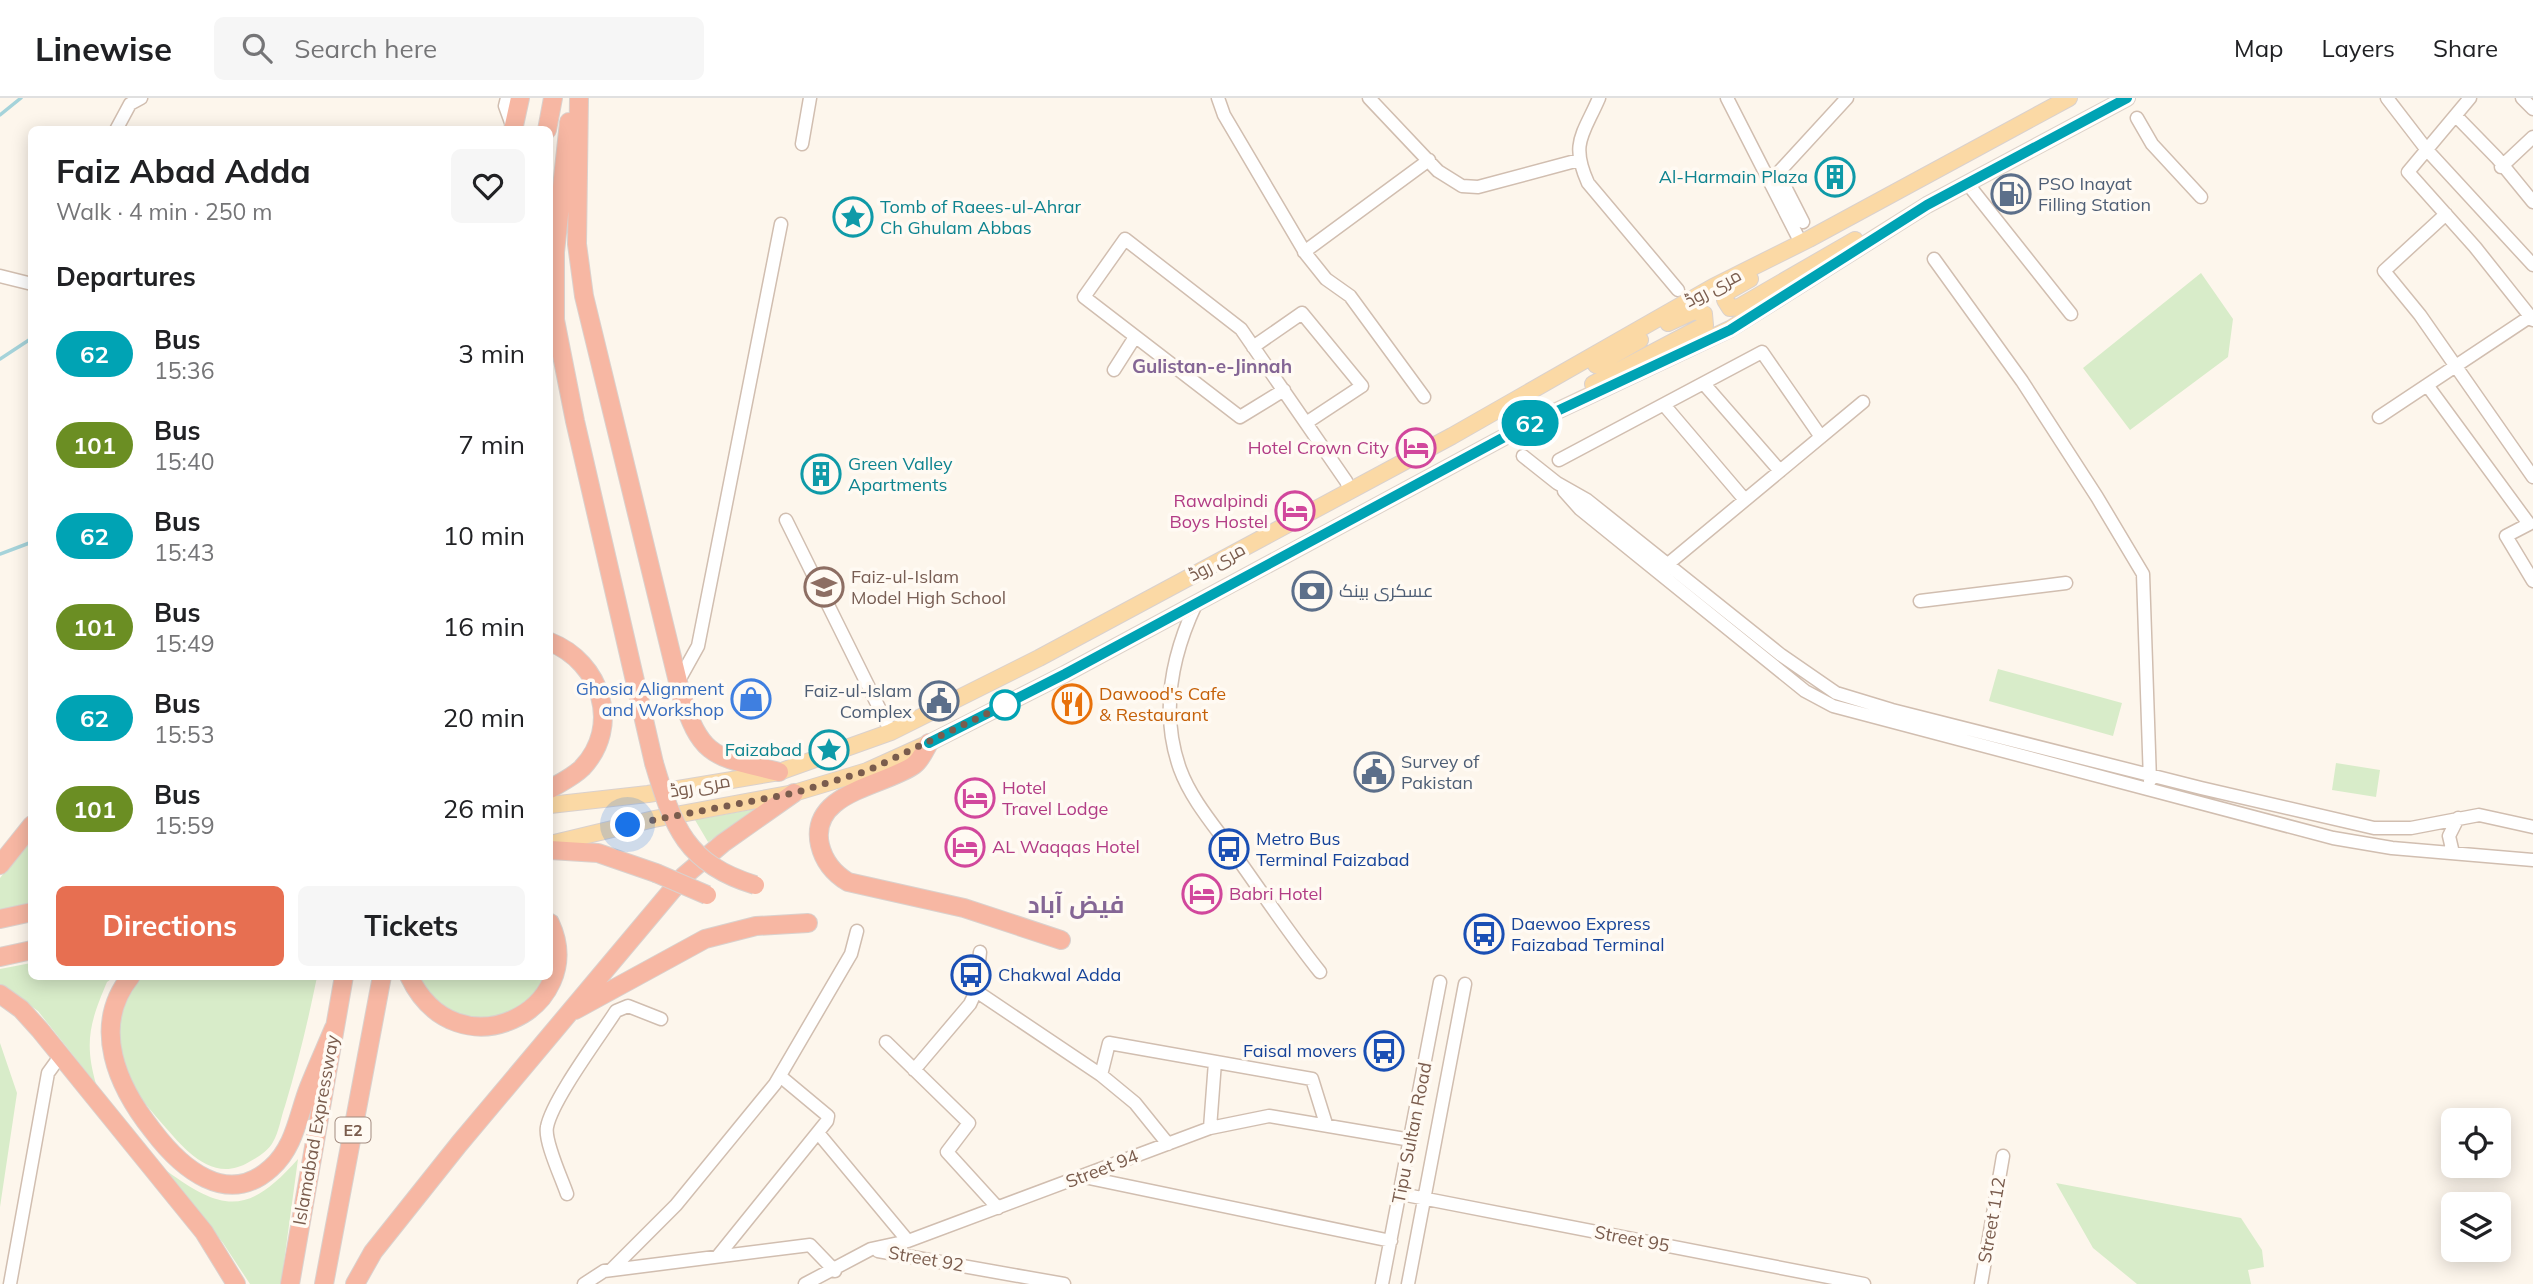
<!DOCTYPE html>
<meta charset="utf-8">
<style>
body{margin:0;font-family:Mulish,Cairo,sans-serif;background:#f6f6f6;color:#202124;height:100vh;display:flex;flex-direction:column;font-size:26px;white-space:nowrap}
*{box-sizing:border-box;margin:0}
p{font-size:23px;color:#757577}
.icon{flex:none;width:38px;height:38px;fill:none;stroke:currentColor;stroke-width:2;stroke-linecap:round;stroke-linejoin:round}
.map{position:relative;flex:1;overflow:hidden}
.drawer{position:absolute;left:28px;top:28px;width:525px;height:854px;display:flex;flex-direction:column;background:#fff;border-radius:10px;box-shadow:0 4px 18px #0003}
.drawer>*{flex:none}
.badge{padding:0 14px;border-radius:23px;font-size:24px;line-height:46px}
.buttons{position:absolute;left:2441px;top:1010px;display:grid;gap:14px}
.buttons a{display:grid;place-items:center;width:70px;height:70px;border-radius:10px;background:#fff;box-shadow:0 4px 18px #0003;font-size:35px}
.you{position:absolute;width:35px;height:35px;margin:-18px;border:5px solid #fff;border-radius:50%;background:#1a73e8;box-shadow:0 0 0 10px #1a73e833}
.map>.badge{position:absolute;translate:-50% -50%;box-shadow:0 0 0 4px #fff}
h2{padding:0 28px;font-size:26px;line-height:63px}
.round{display:grid;place-items:center;flex:none;width:74px;height:74px;border-radius:10px;background:#f6f6f6}
.summary{display:flex;align-items:center;justify-content:space-between;height:119px;padding:0 28px}
h1{font-size:33px;font-weight:700;line-height:52px}
.primary-button{display:flex;gap:14px;margin-top:auto;padding:14px 28px}
.primary-button a{flex:1;height:80px;border-radius:10px;background:#e76f51;color:#fff;font-size:28px;font-weight:700;line-height:80px;text-align:center}
.primary-button a+a{background:#f6f6f6;color:#202124}
ul{padding:0;list-style:none}
li{display:flex;align-items:center;gap:21px;height:91px;padding:0 28px}
li div{flex:1}
li b{display:block;font-size:26px}
li em{font-style:normal}
li .badge{min-width:77px;font-weight:700;text-align:center}
header{display:flex;align-items:center;gap:42px;box-sizing:border-box;height:98px;padding:0 35px;background:#fff;border-bottom:2px solid #e0e0e0}
header strong{font-size:33px}
nav{display:flex;gap:38px;margin-inline-start:auto;font-size:24px}
.search{width:490px;height:63px;background:#f6f6f6;display:flex;align-items:center;gap:18px;box-sizing:border-box;padding:0 24px;border-radius:10px;color:#757577;font-size:26px}
.map>svg:first-child{display:block}
.green{fill:#d8ecc9}
.lines{fill:none;stroke-linecap:round;stroke-linejoin:round}
.stream{stroke:#a5d3da;stroke-width:3.5}
.minor-casing{stroke:#d1beb0;stroke-width:15}
.major-casing{stroke:#dad1cd;stroke-width:18}
.highway-casing{stroke:#dad1cd;stroke-width:20}
.minor{stroke:#fff;stroke-width:12}
.major{stroke:#fbd9a5;stroke-width:16}
.highway{stroke:#f7b7a3;stroke-width:18}
.highway-bridge-casing{stroke:#dad1cd;stroke-width:20;stroke-linecap:butt}
.highway-bridge{stroke:#f7b7a3;stroke-width:18}
.line-casing{stroke:#fff;stroke-width:16}
.line{stroke:#00a3b4;stroke-width:10}
.walk{stroke:#7a5c4d;stroke-width:7;stroke-dasharray:0 12.6}
.stop-dot{fill:#fff;stroke:#00a3b4;stroke-width:3.5}
.labels{text-anchor:middle;stroke-width:7;stroke-linejoin:round;paint-order:stroke}
.shield{fill:#fffaf3;stroke:#a28b7f;stroke-width:2}
.shield-label{font-size:16px;font-weight:bold;fill:#7a5c4d}
.culture-label{font-size:18px;fill:#0d838f;stroke:#fffaf3;text-anchor:end}
.service-label{font-size:18px;fill:#4e5e75;stroke:#fffaf3;text-anchor:start}
.street-label{font-size:18px;fill:#7a5c4d;stroke:#fffaf3}
.hotel-label{font-size:18px;fill:#b23c85;stroke:#fffaf3;text-anchor:start}
.education-label{font-size:18px;fill:#785e54;stroke:#fffaf3;text-anchor:start}
.shop-label{font-size:18px;fill:#366cbe;stroke:#fffaf3;text-anchor:end}
.food-label{font-size:18px;fill:#c56008;stroke:#fffaf3;text-anchor:start}
.transit-label{font-size:18px;fill:#164399;stroke:#fffaf3;text-anchor:start}
.neighbourhood-label{font-size:19px;font-weight:bold;fill:#846695;stroke:#fffaf3}
.district-label{font-size:24px;font-weight:bold;fill:#846695;stroke:#fffaf3}
</style>
<header>
<strong>Linewise</strong>
<div class="search"><svg class="icon" aria-label="search" viewBox="0 0 24 24"><circle cx="10" cy="10" r="6"/><path d="M15 15l6 6"/></svg>Search here</div>
<nav><a>Map</a><a>Layers</a><a>Share</a></nav>
</header>
<div class="map">
<svg width="2533" height="1186" viewBox="0 0 2533 1186">
<rect width="100%" height="100%" fill="#fdf6ec"/>
<path class="green" d="M2201,175L2233,221L2228,259L2130,332L2083,270Z
M1998,571L2122,605L2113,638L1989,603Z
M2336,665L2380,672L2376,699L2332,692Z
M755,711L708,744L695,722Z
M31,741V806L0,814V780Z
M31,865L32,878L114,879L107,884C90,924 84,944 96,986L38,913L0,886V871Z
M141,879H317C308,923 298,965 285,1008C281,1019 279,1034 273,1044C268,1053 258,1059 249,1064C211,1087 182,1048 159,1022C142,1002 122,979 120,953C116,925 125,900 141,879Z
M417,879H545L532,903L516,915L473,923L439,910Z
M0,945L17,995L0,1109Z
M298,1061L281,1186H250L223,1145L167,1073C225,1116 250,1115 298,1061Z
M2056,1085L2241,1120L2262,1152L2264,1169L2248,1172L2251,1186H2137L2093,1150Z"/>
<g class="lines">
<path class="stream" d="M0,17L21,0
M0,261L32,240
M0,456L32,444"/>
<g class="minor-casing">
<path id="minor" d="M507,0L505,8L513,30
M1218,0L1224,17L1306,156L1326,181L1350,198L1424,299
M1369,0L1438,73L1462,88L1478,89L1579,62
M1599,0C1583,37 1570,45 1588,85L1678,192
M1727,0L1801,145
M2387,0L2427,52L2533,167
M2470,0L2408,74L2475,149L2533,222
M2522,0L2533,11
M2456,18L2497,60L2533,104
M2137,20L2152,46L2201,99
M116,32L130,6L141,0
M802,46L810,0
M2501,69L2533,39
M1967,85L2071,216
M2446,116L2384,173L2420,217L2533,379
M1803,124L1778,75L1847,0
M1304,154L1429,62
M1934,161L2022,283L2097,399L2143,476L2150,683
M0,178L32,186
M1253,249L1302,215L1362,288L1306,325
M1114,272L1135,239
M1705,287L1780,373
M2427,287L2529,426L2506,438L2533,483
M1284,292L1240,319L1084,199L1125,141L1241,231L1346,383L1350,392
M1665,308L1745,402
M2379,319L2531,218
M1523,358L1557,385L1587,402L1781,557L1836,595L1892,612L2201,690L2374,730H2411L2479,717L2533,729
M1559,362L1762,254L1821,339
M1564,393L1580,411L1805,593L1833,608L2333,740L2392,750L2533,762
M786,422L891,634
M1668,466L1863,304
M1920,503L2066,485
M1196,506C1171,559 1160,615 1180,671C1192,704 1219,733 1238,761C1265,799 1291,838 1320,874
M678,584L698,548L781,126
M2453,755L2449,738L2458,720
M976,893L1101,977L1135,1005L1168,1046
M886,944L969,1025L947,1054L998,1110
M914,972L970,906L976,893L980,854
M1101,977L1109,945L1312,981L1326,1026
M1210,1030L1215,964
M819,1036L908,1143
M1084,1079L1391,1143
M567,1096C562,1081 544,1043 547,1029C552,1002 600,938 616,913L628,908L661,921
M1401,1096L1864,1186
M878,1153L1064,1186
M718,1158L827,1023L828,1018L780,978
M611,1172L676,1107L775,986L851,856L857,833
M10,1186L48,975L61,957
M584,1186L604,1173L810,1147L835,1173
M805,1186L871,1151L908,1143L1210,1030L1269,1018L1411,1042
M1382,1186L1440,884
M1408,1186L1465,886
M1981,1186L2003,1058"/>
</g>
<g class="major-casing">
<path id="major" d="M1750,181L1727,194L1725,202L1730,210L1739,209L1855,142
M1596,267L1640,242
M1593,286L1705,227L1704,216L1694,213L1668,225
M550,707L648,696L779,674L891,634L1039,560L1452,338L1713,189L1809,141L2069,0
M550,746L654,721L794,695L867,673L929,645L1065,576L1521,330L1730,231L1927,107L2127,0"/>
</g>
<g class="highway-casing">
<path id="highway" d="M579,0L577,146L584,198L681,596C702,662 715,658 779,674
M569,24L555,154V222L575,323L654,665
M513,32L520,0
M547,32L553,0
M550,544C601,564 622,628 582,670C573,679 560,685 550,691
M929,645C925,652 921,662 914,667C885,688 808,694 820,747C824,764 833,775 848,784L964,810L1061,842
M550,752L598,755L656,775
M0,767L32,727
M0,821L32,814
M0,859L32,852
M131,878C90,929 118,989 153,1033C181,1070 227,1110 271,1070C295,1049 298,1017 309,989C317,969 326,949 334,930
M409,878C457,979 590,911 550,825
M0,896L21,911L40,932L204,1134L236,1186
M575,912L705,841L756,828L808,825
M290,1186L344,878
M324,1186L382,878
M355,1186L373,1154L459,1046L684,778L723,745L794,695"/>
</g>
<use href="#minor" class="minor"/>
<use href="#major" class="major"/>
<use href="#highway" class="highway"/>
<g class="highway-bridge-casing">
<path id="highway-bridge" d="M654,665C673,729 686,766 755,787
M656,775L707,797"/>
</g>
<use href="#highway-bridge" class="highway-bridge"/>
</g>
<g class="lines">
<g class="line-casing">
<path id="line" d="M929,645L1065,576L1521,330L1730,232L1927,107L2127,0"/>
</g>
<use href="#line" class="line"/>
<path class="walk" d="M628,727L794,695L867,673L1005,607"/>
</g>
<defs>
<g id="building-ring" transform="scale(2.0125)"><circle r="9.5" fill="#fffaf3" stroke="#0f9aa8" stroke-width="1.5"/><path d="M-4-6H4V6H1V3H-1V6H-4ZM-2.5-4.3h1.7v1.8h-1.7ZM.8-4.3h1.7v1.8H.8ZM-2.5-1h1.7V.8h-1.7ZM.8-1h1.7V.8H.8Z" fill="#0f9aa8"/></g>
<g id="fuel-ring" transform="scale(2.0125)"><circle r="9.5" fill="#fffaf3" stroke="#5c6f8a" stroke-width="1.5"/><path d="M-5.5-6h7V0h2V4h1.3V-2.5L3-4.5l.8-.8L6-3V5H2.5V1h-1V6h-7ZM-4.2-4.7v3.2H.2V-4.7Z" fill="#5c6f8a"/></g>
<g id="sight-ring" transform="scale(2.0125)"><circle r="9.5" fill="#fffaf3" stroke="#0f9aa8" stroke-width="1.5"/><path d="M0-6L1.8-2.2L6-1.7L2.9 1.2L3.7 5.4L0 3.3L-3.7 5.4L-2.9 1.2L-6-1.7L-1.8-2.2Z" fill="#0f9aa8"/></g>
<g id="hotel-ring" transform="scale(2.0125)"><circle r="9.5" fill="#fffaf3" stroke="#d1479c" stroke-width="1.5"/><path d="M-6-4.5h1.5V1H6V5H4.5V3h-9V5H-6ZM-4 0a1.8 1.8 0 1 1 3.6 0ZM.5 0V-2.5h3Q6-2.5 6 0Z" fill="#d1479c"/></g>
<g id="school-ring" transform="scale(2.0125)"><circle r="9.5" fill="#fffaf3" stroke="#8d6e63" stroke-width="1.5"/><path d="M0-5L7-2L0 1L-7-2ZM-4 1L0 2.5L4 1V4Q0 6-4 4Z" fill="#8d6e63"/></g>
<g id="bank-ring" transform="scale(2.0125)"><circle r="9.5" fill="#fffaf3" stroke="#5c6f8a" stroke-width="1.5"/><path d="M-6-4H6V4H-6ZM0-2.3a2.3 2.3 0 1 0 0 4.6a2.3 2.3 0 1 0 0-4.6Z" fill="#5c6f8a"/></g>
<g id="shop-ring" transform="scale(2.0125)"><circle r="9.5" fill="#fffaf3" stroke="#3f7fe0" stroke-width="1.5"/><path d="M-5-2.5h2.3a2.7 3.5 0 0 1 5.4 0H5L5.5 6h-11ZM-1.5-2.5h3a1.5 2.3 0 0 0-3 0Z" fill="#3f7fe0"/></g>
<g id="civic-ring" transform="scale(2.0125)"><circle r="9.5" fill="#fffaf3" stroke="#5c6f8a" stroke-width="1.5"/><path d="M-.6-6.5H3V-4.5H.6V-3L4-1V1h2V6H-6V1h2V-1L-.6-3ZM-1.2 2.5V6h2.4V2.5Z" fill="#5c6f8a"/></g>
<g id="restaurant-ring" transform="scale(2.0125)"><circle r="9.5" fill="#fffaf3" stroke="#e8710a" stroke-width="1.5"/><path d="M-5-6h1v4h1v-4h1v4h1v-4h1v5L-1.5 .5V6h-2V.5L-5-1ZM5-6V6H3V1.5H1.5Q1.5-4 5-6Z" fill="#e8710a"/></g>
<g id="bus-ring" transform="scale(2.0125)"><circle r="9.5" fill="#fffaf3" stroke="#1a4fb4" stroke-width="1.5"/><path d="M-5-6H5V4H4V6H2V4H-2V6H-4V4H-5ZM-3.5-4V0h7V-4ZM-3.5 1.2v1.5H-2V1.2ZM2 1.2v1.5H3.5V1.2Z" fill="#1a4fb4"/></g>
</defs>
<g fill-rule="evenodd">
<use href="#building-ring" x="1835" y="79"/>
<use href="#fuel-ring" x="2011" y="96"/>
<use href="#sight-ring" x="853" y="119"/>
<use href="#hotel-ring" x="1416" y="350"/>
<use href="#building-ring" x="821" y="376"/>
<use href="#hotel-ring" x="1295" y="413"/>
<use href="#school-ring" x="824" y="489"/>
<use href="#bank-ring" x="1312" y="493"/>
<use href="#shop-ring" x="751" y="601"/>
<use href="#civic-ring" x="939" y="603"/>
<use href="#restaurant-ring" x="1072" y="606"/>
<use href="#sight-ring" x="829" y="652"/>
<use href="#civic-ring" x="1374" y="674"/>
<use href="#hotel-ring" x="975" y="700"/>
<use href="#hotel-ring" x="965" y="749"/>
<use href="#bus-ring" x="1229" y="751"/>
<use href="#hotel-ring" x="1202" y="796"/>
<use href="#bus-ring" x="1484" y="836"/>
<use href="#bus-ring" x="971" y="877"/>
<use href="#bus-ring" x="1384" y="953"/>
</g>
<circle class="stop-dot" cx="1005" cy="607" r="14"/>
<g class="labels">
<rect class="shield" x="335.5" y="1019.5" width="35" height="25" rx="5"/>
<g class="shield-label">
<text x="353" y="1038">E2</text>
</g>
<g class="culture-label">
<text x="1808" y="85">Al-Harmain Plaza</text>
<text x="880" y="115" text-anchor="start">Tomb of Raees-ul-Ahrar<tspan x="880" dy="21">Ch Ghulam Abbas</tspan></text>
<text x="848" y="372" text-anchor="start">Green Valley<tspan x="848" dy="21">Apartments</tspan></text>
<text x="802" y="658">Faizabad</text>
</g>
<g class="service-label">
<text x="2038" y="92">PSO Inayat<tspan x="2038" dy="21">Filling Station</tspan></text>
<text x="1339" y="499">عسکری بینک</text>
<text x="912" y="599" text-anchor="end">Faiz-ul-Islam<tspan x="912" dy="21">Complex</tspan></text>
<text x="1401" y="670">Survey of<tspan x="1401" dy="21">Pakistan</tspan></text>
</g>
<g class="street-label">
<text transform="translate(1713 190) rotate(-28)" y="6">مری روڈ</text>
<text transform="translate(1217 464) rotate(-28)" y="6">مری روڈ</text>
<text transform="translate(700 688) rotate(-10)" y="6">مری روڈ</text>
<text transform="translate(316 1032) rotate(-80)" y="6">Islamabad Expressway</text>
<text transform="translate(1412 1035) rotate(-79)" y="6">Tipu Sultan Road</text>
<text transform="translate(1102 1071) rotate(-21)" y="6">Street 94</text>
<text transform="translate(1992 1122) rotate(-80)" y="6">Street 112</text>
<text transform="translate(1632 1141) rotate(11)" y="6">Street 95</text>
<text transform="translate(926 1161) rotate(10)" y="6">Street 92</text>
</g>
<g class="hotel-label">
<text x="1389" y="356" text-anchor="end">Hotel Crown City</text>
<text x="1268" y="409" text-anchor="end">Rawalpindi<tspan x="1268" dy="21">Boys Hostel</tspan></text>
<text x="1002" y="696">Hotel<tspan x="1002" dy="21">Travel Lodge</tspan></text>
<text x="992" y="755">AL Waqqas Hotel</text>
<text x="1229" y="802">Babri Hotel</text>
</g>
<g class="education-label">
<text x="851" y="485">Faiz-ul-Islam<tspan x="851" dy="21">Model High School</tspan></text>
</g>
<g class="shop-label">
<text x="724" y="597">Ghosia Alignment<tspan x="724" dy="21">and Workshop</tspan></text>
</g>
<g class="food-label">
<text x="1099" y="602">Dawood's Cafe<tspan x="1099" dy="21">&amp; Restaurant</tspan></text>
</g>
<g class="transit-label">
<text x="1256" y="747">Metro Bus<tspan x="1256" dy="21">Terminal Faizabad</tspan></text>
<text x="1511" y="832">Daewoo Express<tspan x="1511" dy="21">Faizabad Terminal</tspan></text>
<text x="998" y="883">Chakwal Adda</text>
<text x="1357" y="959" text-anchor="end">Faisal movers</text>
</g>
<g class="neighbourhood-label">
<text x="1212" y="275">Gulistan-e-Jinnah</text>
</g>
<g class="district-label">
<text x="1076" y="815">فیض آباد</text>
</g>
</g>
</svg>
<div class="buttons">
<a><svg class="icon" aria-label="locate" viewBox="0 0 24 24"><circle cx="12" cy="12" r="6"/><path d="M12 2v4M12 18v4M2 12h4M18 12h4"/></svg></a>
<a><svg class="icon" aria-label="layers" viewBox="0 0 24 24"><path d="M12 4l9 5-9 5-9-5zM3 14l9 5 9-5"/></svg></a>
</div>
<div class="you" style="left:628px;top:727px"></div>
<b class="badge" style="left:1530px;top:325px;background:#00a3b4;color:#fff">62</b>
<section class="drawer">
<div class="summary"><div><h1>Faiz Abad Adda</h1><p>Walk · 4 min · 250 m</p></div><a class="round"><svg class="icon" aria-label="heart" viewBox="0 0 24 24"><path d="M12 20l-8-8c-3-5 5-10 8-4 3-6 11-1 8 4z"/></svg></a></div>
<h2>Departures</h2>
<ul>
<li><span class="badge" style="background:#00a3b4;color:#fff">62</span><div><b>Bus</b><p>15:36</p></div><em>3 min</em></li>
<li><span class="badge" style="background:#6b8e23;color:#fff">101</span><div><b>Bus</b><p>15:40</p></div><em>7 min</em></li>
<li><span class="badge" style="background:#00a3b4;color:#fff">62</span><div><b>Bus</b><p>15:43</p></div><em>10 min</em></li>
<li><span class="badge" style="background:#6b8e23;color:#fff">101</span><div><b>Bus</b><p>15:49</p></div><em>16 min</em></li>
<li><span class="badge" style="background:#00a3b4;color:#fff">62</span><div><b>Bus</b><p>15:53</p></div><em>20 min</em></li>
<li><span class="badge" style="background:#6b8e23;color:#fff">101</span><div><b>Bus</b><p>15:59</p></div><em>26 min</em></li>
</ul>
<div class="primary-button"><a>Directions</a><a>Tickets</a></div>
</section>
</div>
